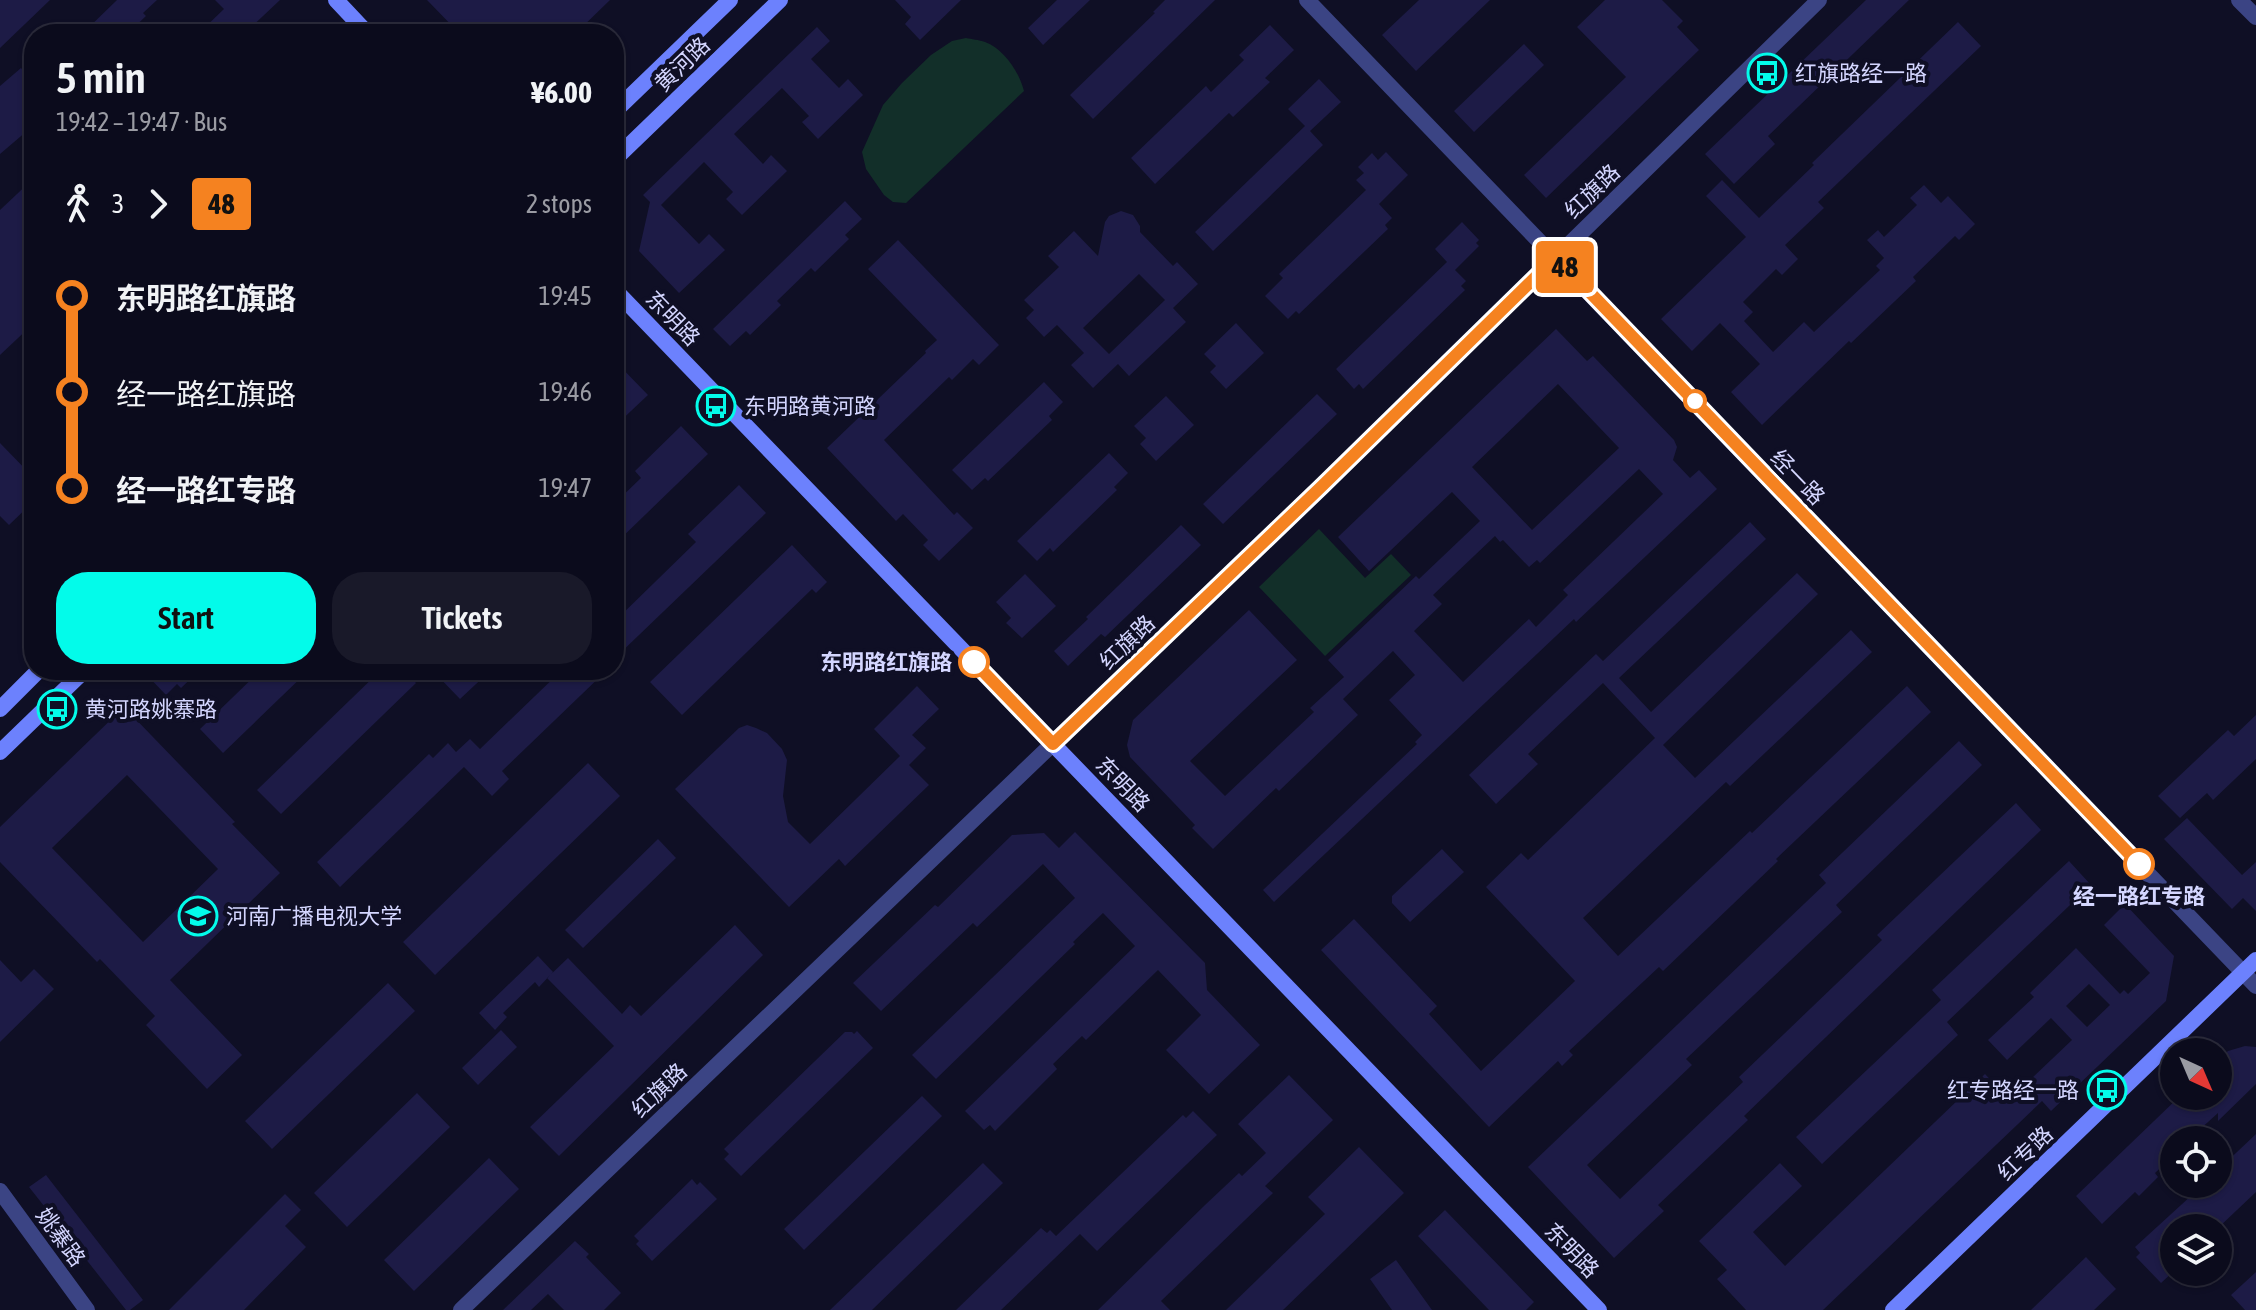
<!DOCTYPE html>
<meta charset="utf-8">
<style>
body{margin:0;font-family:"Asap Condensed","Noto Sans SC",sans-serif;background:#191929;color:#f1f3f6;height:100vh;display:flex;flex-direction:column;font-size:30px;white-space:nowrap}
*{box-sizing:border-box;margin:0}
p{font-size:26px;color:#9a9ba3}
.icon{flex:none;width:44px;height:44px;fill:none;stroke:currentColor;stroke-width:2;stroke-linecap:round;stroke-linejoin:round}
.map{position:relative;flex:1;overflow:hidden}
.panel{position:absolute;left:24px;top:24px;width:600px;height:656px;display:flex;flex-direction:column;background:#0b0b1c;border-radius:32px;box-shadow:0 2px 6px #0004,0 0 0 2px #2b2b3b}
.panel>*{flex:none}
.badge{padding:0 16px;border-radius:6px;font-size:28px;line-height:52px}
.needle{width:52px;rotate:136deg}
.buttons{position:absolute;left:2160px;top:1038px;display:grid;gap:16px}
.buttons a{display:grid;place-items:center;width:72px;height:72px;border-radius:50%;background:#0b0b1c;box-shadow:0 2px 6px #0004,0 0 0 2px #2b2b3b;font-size:40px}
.map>.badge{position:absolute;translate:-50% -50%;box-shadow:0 0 0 4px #fff}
.legs{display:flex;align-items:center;gap:12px;height:88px;padding:0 32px;font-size:26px}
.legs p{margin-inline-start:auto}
.headline{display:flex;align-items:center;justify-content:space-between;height:136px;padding:0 32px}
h1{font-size:44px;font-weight:600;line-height:60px}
.primary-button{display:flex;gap:16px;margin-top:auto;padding:16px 32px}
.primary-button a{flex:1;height:92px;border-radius:32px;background:#03fbea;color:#111;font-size:32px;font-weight:600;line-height:92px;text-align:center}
.primary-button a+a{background:#191929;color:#f1f3f6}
ul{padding:0 32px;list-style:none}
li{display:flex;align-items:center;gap:28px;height:96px;font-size:30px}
li i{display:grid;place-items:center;width:12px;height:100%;margin:0 10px;background:currentColor}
li i::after{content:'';width:20px;height:20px;margin:-10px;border:6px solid;border-radius:50%;background:#0b0b1c}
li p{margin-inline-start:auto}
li:first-child i{background:linear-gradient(#0000 50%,currentColor 0)}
li:last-child i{background:linear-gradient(currentColor 50%,#0000 0)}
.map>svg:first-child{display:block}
.green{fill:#122f29}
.building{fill:#1d1b46;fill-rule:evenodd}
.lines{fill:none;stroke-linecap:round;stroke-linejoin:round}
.street{stroke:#3b4484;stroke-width:16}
.secondary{stroke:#6c81fd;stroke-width:16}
.line-1-casing{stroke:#fff;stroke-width:18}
.line-1{stroke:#f58220;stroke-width:12}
.stop-1-dot{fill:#fff;stroke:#f58220;stroke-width:4}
.labels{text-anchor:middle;stroke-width:8;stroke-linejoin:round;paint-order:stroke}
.street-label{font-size:22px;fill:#d4d6ff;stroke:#0f0f25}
.poi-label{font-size:22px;fill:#d4d6ff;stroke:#0f0f25;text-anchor:start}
.stop-label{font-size:22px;font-weight:bold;fill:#d4d6ff;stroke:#0f0f25;text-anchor:end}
</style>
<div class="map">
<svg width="2256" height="1310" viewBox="0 0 2256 1310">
<rect width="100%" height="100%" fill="#0f0f25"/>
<path class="green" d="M966,38C971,39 979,40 985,42C1004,49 1019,72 1024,91L906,203L893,202L884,195L866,169L862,152L883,105L902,83L931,55L952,41Z
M1319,529L1365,578L1391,554L1411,575L1325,656L1259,587Z"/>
<path class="building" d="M0,0H50L0,48Z
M117,0H157L143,13L146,16L127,34H82Z
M215,0H280L244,34H198L224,9Z
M427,0H610L575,34H460Z
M895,0H961L920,40L905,24L911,17Z
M1057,0H1090L1043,45L1028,28Z
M1165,0H1215L1093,119L1070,95L1155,13L1153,12Z
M1419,0H1490L1416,71L1382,35Z
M1605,0H1662L1683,21L1677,27L1699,50L1546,198L1524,175L1626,77L1577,27Z
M1866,0H1909L1768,136L1775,144L1734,184L1705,154Z
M1958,22L1981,46L1818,202L1824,208L1785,245L1798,259L1782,275L1776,269L1743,302L1753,312L1744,321L1773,352L1804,322L1814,332L1880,270L1876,266L1884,258L1867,240L1878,230L1884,237L1917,205L1910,198L1924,185L1941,203L1948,196L1975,224L1959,240L1955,236L1913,277L1916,281L1851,343L1849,341L1762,425L1731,392L1760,364L1720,323L1692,351L1661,319L1746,237L1706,196L1722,180L1759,218L1814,165L1812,163Z
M1270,25L1294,50L1265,78L1270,82L1233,117L1229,113L1155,184L1131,158L1206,86L1211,92L1244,60L1239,55Z
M817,27L830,41L811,59L839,88L848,79L863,95L818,139L802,122L809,116L782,88L734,134L763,164L771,155L787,171L742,215L726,199L733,192L704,162L661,205L699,244L709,234L725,250L679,293L639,251L650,202L643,195Z
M1524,44L1544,65L1474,132L1454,111Z
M21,68L34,83V125L0,154V86Z
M1319,79L1341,102L1310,131L1323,145L1213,251L1195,232L1305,126L1288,109Z
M1386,152L1408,175L1379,204L1392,218L1385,225L1388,229L1299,314L1296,311L1288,319L1265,296L1283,278L1279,274L1366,190L1356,180L1364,173L1358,167L1372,153L1378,160Z
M34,178V323L0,355V210Z
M845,201L862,219L845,235L849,239L815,272L811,268L777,301L781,305L750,335L746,331L730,346L713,329Z
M1121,211L1133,215L1140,226V232L1173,266L1177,262L1198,284L1173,308L1186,322L1129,376L1118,364L1093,388L1071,365L1084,353L1057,325L1044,337L1026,318L1034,310L1024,300L1059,267L1048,256L1074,231L1098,256L1105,222L1109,216ZM1139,274L1165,300L1109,354L1083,328Z
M1462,222L1479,240L1476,243L1479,246L1455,270L1466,281L1461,286L1465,290L1363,389L1359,384L1354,389L1336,369L1447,262L1435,249Z
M898,240L999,345L979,365L973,359L952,380L949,377L884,440L954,515L957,512L973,528L939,561L923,545L928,540L903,514L896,521L827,448L926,353L925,351L937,340L868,269Z
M1236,323L1264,353L1226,389L1210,372L1216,366L1204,354Z
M1556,329L1587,361L1593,356L1674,440L1677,447L1673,460L1690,478L1699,470L1717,489L1576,622L1574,619L1274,902L1263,890L1417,744L1415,742L1422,735L1389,700L1415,675L1393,651L1343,699L1358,715L1279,791L1276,788L1213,849L1192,828L1195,825L1130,757L1127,745L1133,720L1249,610L1297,660L1190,761L1225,796L1314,712L1310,708L1344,677L1328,660L1416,576L1419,579L1480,521L1452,492L1369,571L1338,537ZM1558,384L1619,448L1532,530L1472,467ZM1639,469L1663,494L1563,590L1568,595L1536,627L1529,619L1463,682L1414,631L1442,604L1433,595L1495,536L1500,542L1503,540L1529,567L1537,560L1540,563Z
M614,360L648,395L614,427Z
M1044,382L1063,402L1049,416L1052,420L988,481L985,478L972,490L952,470Z
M1317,394L1337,414L1223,524L1203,504Z
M1166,396L1194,425L1156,461L1140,444L1146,438L1134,426Z
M681,426L708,454L614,545V504L641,478L635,471Z
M0,443L34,478V501L9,525L0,516Z
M1109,453L1128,473L1114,487L1117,490L1053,552L1050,548L1037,561L1017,541Z
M739,485L766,513L614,659V622L696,542L688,534Z
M1750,522L1766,539L1619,678L1651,712L1797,573L1818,594L1663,745L1695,778L1851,630L1872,652L1730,786L1726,782L1583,918L1618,956L1750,831L1752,833L1907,686L1931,712L1776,859L1778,861L1663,971L1659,967L1569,1051L1573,1055L1562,1066L1558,1061L1489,1127L1321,950L1354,919L1437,1006L1429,1014L1481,1071L1575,981L1486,887L1521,853L1528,860L1655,738L1603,683L1528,754L1538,764L1496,804L1469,775L1596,654L1603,661Z
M1181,525L1201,545L1105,637L1101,634L1068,666L1054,651L1088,619L1086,617Z
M792,545L827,582L816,593L812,589L682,715L650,682Z
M1025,574L1056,606L1022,638L1006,623L1011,618L996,602Z
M142,670H200L181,688L177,684L166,695Z
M261,670H309L223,753L200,729Z
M381,670H404L416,683L281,814L257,790Z
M432,670H491L460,699Z
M562,670H607L502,771L509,779L492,796L464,767L340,887L317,862L429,754L433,758L448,743L456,752L470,739L480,749Z
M917,686L939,709L912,735L926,748L909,765L929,785L845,866L839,859L789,907L675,789L739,728L747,725L756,728L767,733L782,749L787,760L783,796L788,822L810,844L900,756L874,729Z
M124,707L235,822L232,824L280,873L170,980L242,1055L207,1089L146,1025L155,1016L100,959L97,962L0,862V827ZM127,775L218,869L143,942L52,848Z
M2256,715V759L2213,800L2207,793L2180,818L2158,796L2228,730L2234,736Z
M1959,741L1982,765L1836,905L1842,912L1686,1059L1692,1065L1587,1165L1620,1199L1743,1082L1739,1077L1882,940L1877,935L2016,803L2041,830L1744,1116L1748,1120L1658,1205L1664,1211L1614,1258L1528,1167L1826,883L1819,875Z
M588,763L620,796L435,975L403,942Z
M2187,818L2242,875L2256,862V911L2243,898L2232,909L2164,839Z
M1075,832L1205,963L1207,990L1260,1045L1209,1094L1166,1050L1201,1015L1158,970L1086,1040L1082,1036L1053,1064L1057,1069L995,1131L990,1125L984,1130L965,1111L1135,946L1103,913L1073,942L1075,944L936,1079L912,1055L1075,898L1043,864L977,927L973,923L881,1011L853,983L935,905L938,907L1012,835L1044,833L1059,848Z
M658,839L676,858L583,948L565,930Z
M1442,849L1464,872L1410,922L1392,903V896Z
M2069,861L2091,885L1947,1022L1958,1035L1822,1164L1796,1137L1941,1000L1932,990Z
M2125,904L2174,956L2166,1001L2051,1111L2042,1101L1823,1310H1746L1717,1279L1727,1270L1699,1241L1780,1163L1802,1186L1753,1232L1785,1266L1985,1074L2009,1100L2072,1040L2051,1018L2007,1060L1988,1040L2034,997L2030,993L2076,948L2120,994L2124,990L2128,994L2150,973L2104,925ZM2089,984L2110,1005L2087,1027L2066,1006Z
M735,925L763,955L559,1156L530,1127L614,1046L547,978L568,958L622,1014L630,1005L641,1016Z
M538,956L553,972L539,987L535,982L503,1013L507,1017L495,1030L479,1013Z
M0,960L21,982L34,969L54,989L0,1042Z
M388,983L415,1011L272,1149L245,1121Z
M501,1030L517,1047L478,1085L462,1068Z
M857,1031L873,1048L741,1176L724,1159L729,1154L724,1149L845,1032H852L854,1034Z
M2245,1046L2256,1047V1084L2218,1121V1113L2198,1131L2206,1140H2174V1155L2155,1173L2158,1177L2139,1196L2135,1192L2102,1224L2076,1196L2180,1096H2218V1060L2228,1051Z
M1289,1075L1333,1120L1265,1186L1273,1193L1161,1301L1170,1310H1098L1205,1205L1239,1173L1242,1176L1266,1153L1238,1124Z
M417,1093L450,1127L347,1227L314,1193Z
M922,1096L942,1116L804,1250L784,1229Z
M1193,1111L1217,1135L1097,1251L1080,1234L1001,1310H956L1041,1228L1047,1233L1050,1230L1056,1236L1183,1115L1186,1118Z
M2256,1134V1192L2218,1228H2174V1271L2161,1283L2136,1257L2140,1253L2135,1247L2204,1184H2218V1170Z
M1359,1147L1404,1193L1283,1310H1226L1325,1214L1308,1197Z
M489,1158L519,1189L414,1291L384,1260Z
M983,1163L1003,1183L872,1310H830Z
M46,1175L143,1300L130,1310H126L29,1187Z
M692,1179L697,1185L700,1182L717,1199L652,1261L636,1244L639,1241L634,1236Z
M285,1194L301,1210L285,1226L306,1247L244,1310H169Z
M1445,1210L1534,1302L1526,1310H1489L1418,1236Z
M575,1241L589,1254L586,1257L621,1293L604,1310H564L548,1294L531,1310H503Z
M2086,1257L2116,1289L2094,1310H2031Z
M1396,1260L1432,1310H1392L1370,1279Z
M2256,1272V1310H2245L2231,1295Z"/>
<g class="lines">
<path class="street" d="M1307,0L2256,986
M2239,0L2256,17
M0,1191L87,1310
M461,1310L1321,487L1819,0"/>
<path class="secondary" d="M336,0L368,34
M614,112L730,0
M614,160L780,0
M614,289L1599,1310
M0,709L39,670
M0,752L85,670
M1893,1310L2256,960"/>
</g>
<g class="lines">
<g class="line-1-casing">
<path id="line-1" d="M974,662L1053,744L1321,487L1556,257L2139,864"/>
</g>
<use href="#line-1" class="line-1"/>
</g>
<defs>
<g id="bus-ring" transform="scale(2)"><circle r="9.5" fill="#0f0f25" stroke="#03fbea" stroke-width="1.5"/><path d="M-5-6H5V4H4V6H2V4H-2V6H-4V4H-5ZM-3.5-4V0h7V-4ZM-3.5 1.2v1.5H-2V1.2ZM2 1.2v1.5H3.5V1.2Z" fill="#03fbea"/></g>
<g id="university-ring" transform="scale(2)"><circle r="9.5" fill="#0f0f25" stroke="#03fbea" stroke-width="1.5"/><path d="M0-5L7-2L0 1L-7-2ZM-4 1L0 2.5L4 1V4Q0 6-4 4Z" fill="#03fbea"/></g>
</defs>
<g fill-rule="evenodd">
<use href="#bus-ring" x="1767" y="73"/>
<use href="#bus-ring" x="716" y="406"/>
<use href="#bus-ring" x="57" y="709"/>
<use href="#university-ring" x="198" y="916"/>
<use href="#bus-ring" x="2107" y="1090"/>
</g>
<g class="stop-1-dot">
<circle cx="1695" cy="401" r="10"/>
<circle cx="974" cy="662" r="14"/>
<circle cx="2139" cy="864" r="14"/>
</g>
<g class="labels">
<g class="street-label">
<text transform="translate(682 64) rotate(-44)" y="8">黄河路</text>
<text transform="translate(1592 191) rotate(-44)" y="8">红旗路</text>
<text transform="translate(673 318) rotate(46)" y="8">东明路</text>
<text transform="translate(1798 477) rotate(46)" y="8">经一路</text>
<text transform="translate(1127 642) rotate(-44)" y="8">红旗路</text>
<text transform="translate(1123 784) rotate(46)" y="8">东明路</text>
<text transform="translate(659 1090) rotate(-44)" y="8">红旗路</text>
<text transform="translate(2025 1153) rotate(-44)" y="8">红专路</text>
<text transform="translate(61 1237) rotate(54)" y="8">姚寨路</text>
<text transform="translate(1572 1250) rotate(46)" y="8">东明路</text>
</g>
<g class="poi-label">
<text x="1795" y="81">红旗路经一路</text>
<text x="744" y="414">东明路黄河路</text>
<text x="85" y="717">黄河路姚寨路</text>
<text x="226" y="924">河南广播电视大学</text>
<text x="2079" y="1098" text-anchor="end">红专路经一路</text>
</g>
<g class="stop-label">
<text x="952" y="670">东明路红旗路</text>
<text x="2139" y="904" text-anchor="middle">经一路红专路</text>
</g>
</g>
</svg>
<div class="buttons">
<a><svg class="needle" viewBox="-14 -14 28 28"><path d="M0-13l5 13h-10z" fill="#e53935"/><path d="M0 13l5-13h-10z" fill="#9a9ba3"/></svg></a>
<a><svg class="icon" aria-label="locate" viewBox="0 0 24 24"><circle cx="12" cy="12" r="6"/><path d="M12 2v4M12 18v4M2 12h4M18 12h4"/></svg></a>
<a><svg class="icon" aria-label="layers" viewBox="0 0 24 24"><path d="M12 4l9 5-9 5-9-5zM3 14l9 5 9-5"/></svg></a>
</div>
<b class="badge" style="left:1565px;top:267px;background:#f58220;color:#111">48</b>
<section class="panel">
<div class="headline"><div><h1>5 min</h1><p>19:42 – 19:47 · Bus</p></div><b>¥6.00</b></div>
<div class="legs"><svg class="icon" aria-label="walk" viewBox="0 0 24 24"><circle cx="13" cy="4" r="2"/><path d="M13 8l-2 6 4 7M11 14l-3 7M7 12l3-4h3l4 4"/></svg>3<svg class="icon" aria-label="forward" viewBox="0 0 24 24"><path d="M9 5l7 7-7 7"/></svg><b class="badge" style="background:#f58220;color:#111">48</b><p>2 stops</p></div>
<ul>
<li><i style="color:#f58220"></i><b>东明路红旗路</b><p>19:45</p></li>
<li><i style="color:#f58220"></i><span>经一路红旗路</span><p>19:46</p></li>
<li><i style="color:#f58220"></i><b>经一路红专路</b><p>19:47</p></li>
</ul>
<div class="primary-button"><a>Start</a><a>Tickets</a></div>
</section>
</div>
